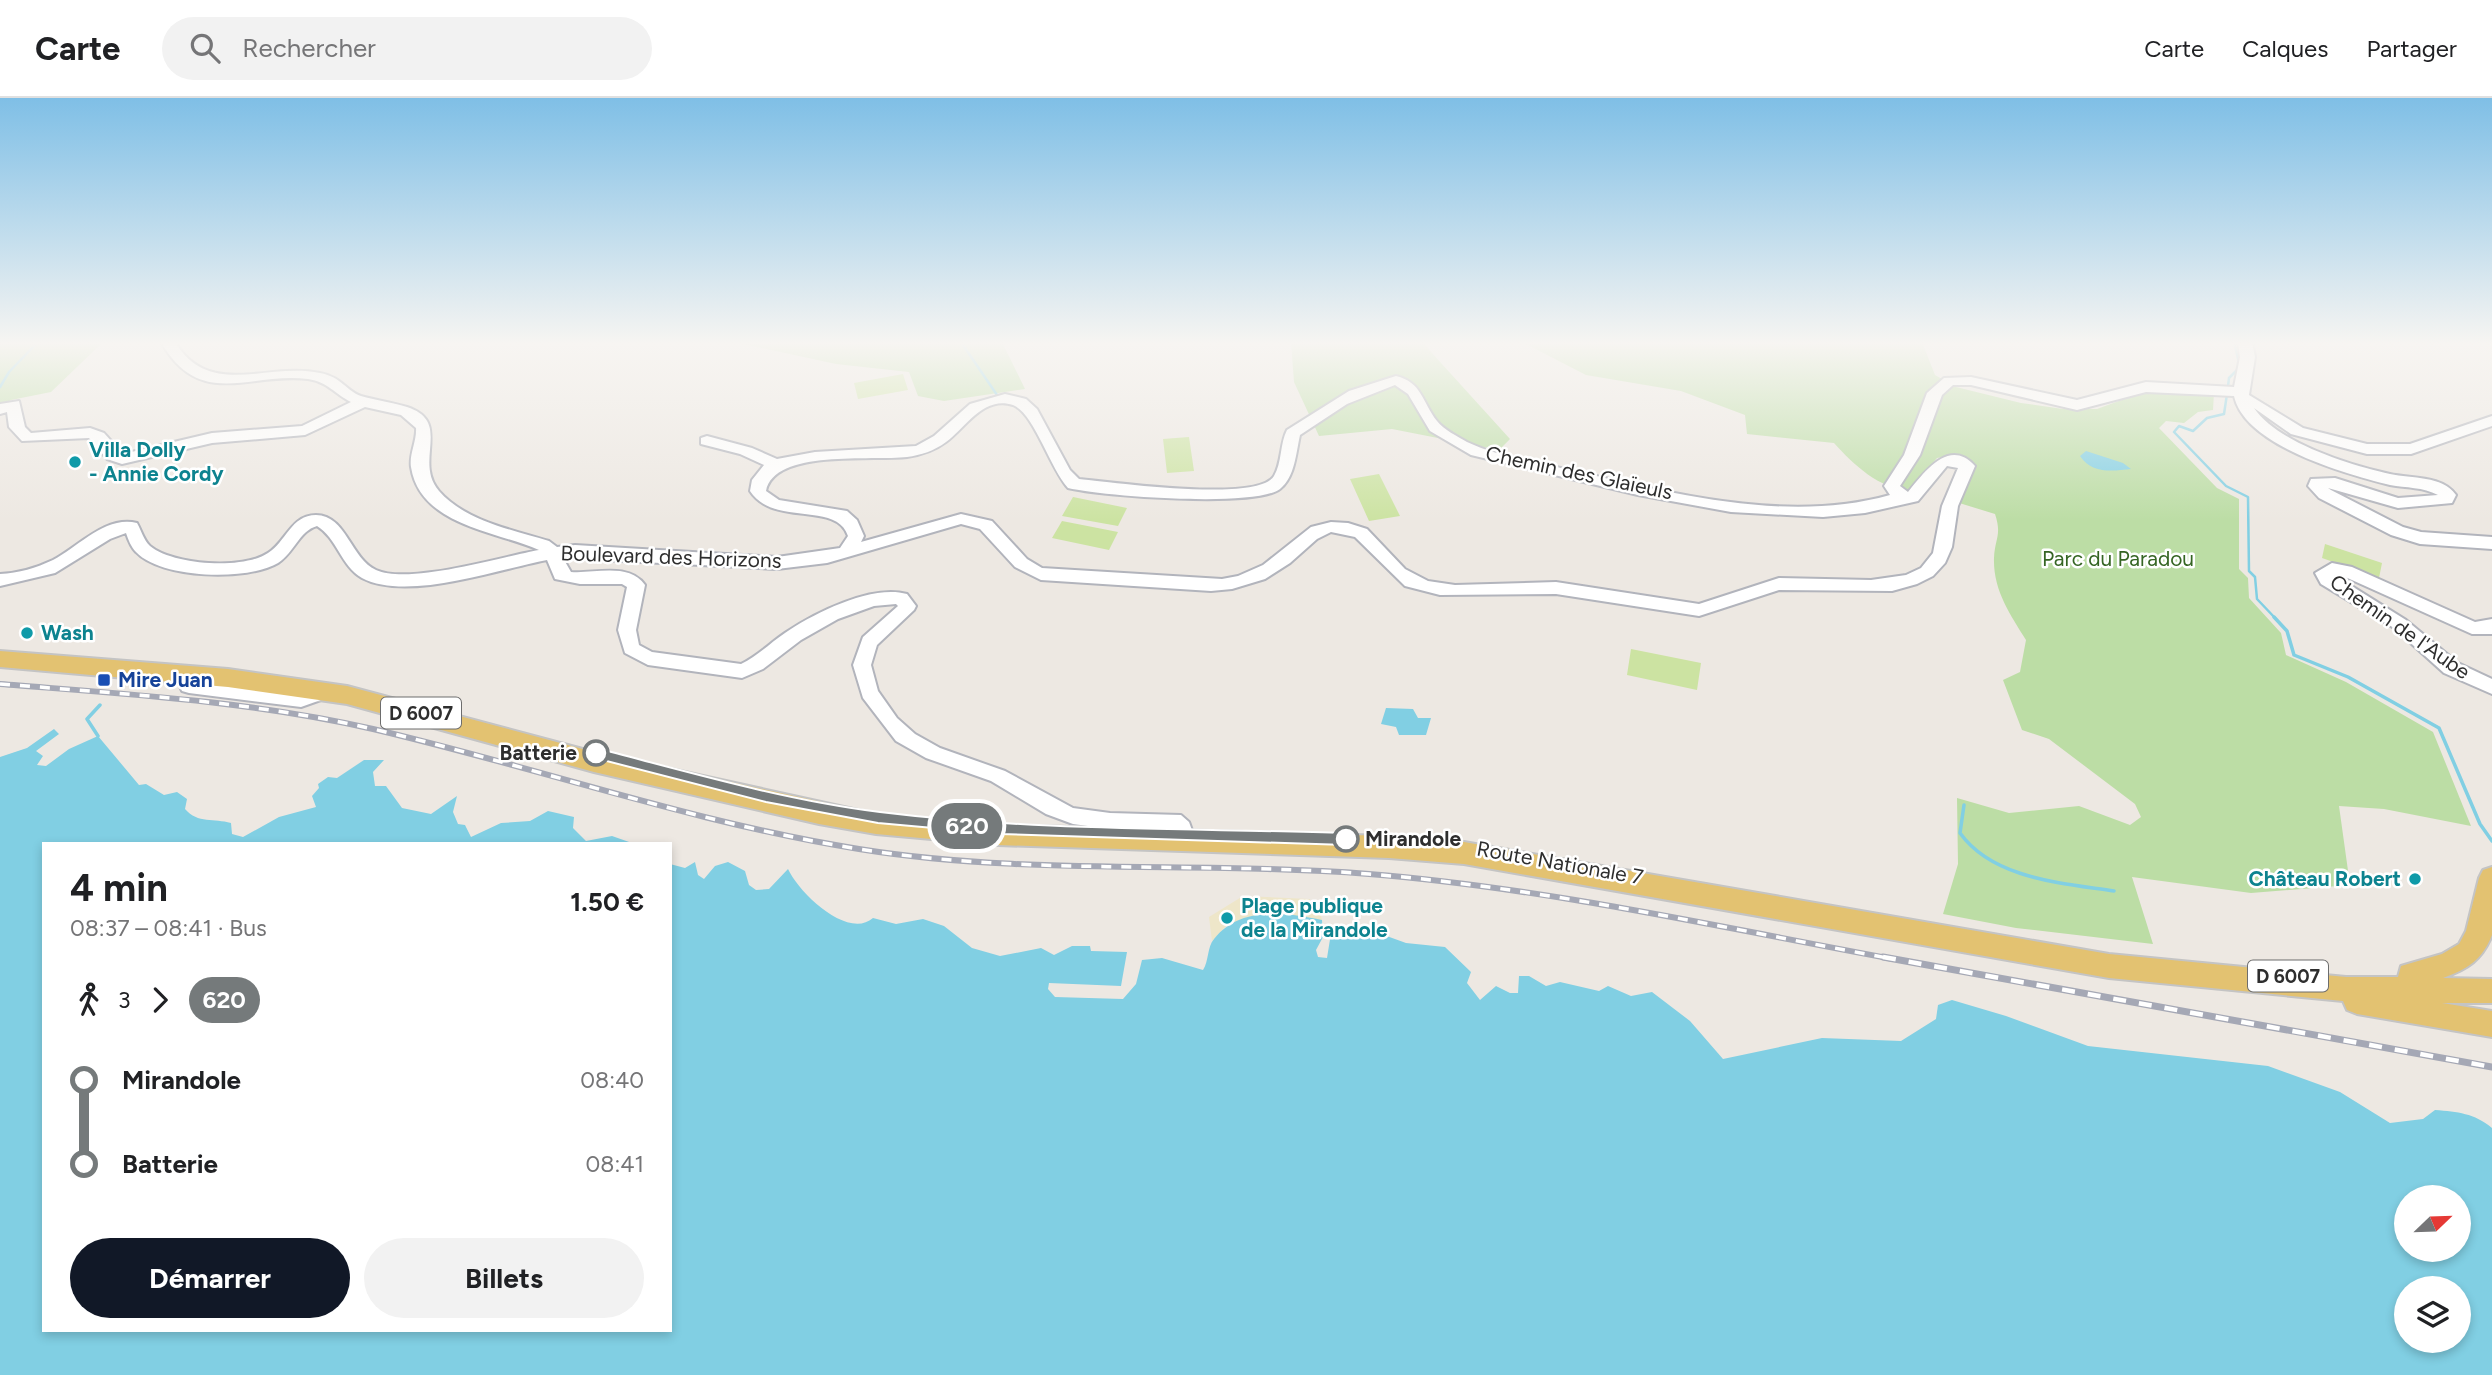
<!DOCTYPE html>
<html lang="fr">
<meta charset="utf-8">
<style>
body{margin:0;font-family:Figtree,sans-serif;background:#f2f2f2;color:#202124;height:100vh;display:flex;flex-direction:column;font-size:26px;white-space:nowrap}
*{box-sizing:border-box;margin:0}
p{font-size:23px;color:#757577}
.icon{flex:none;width:38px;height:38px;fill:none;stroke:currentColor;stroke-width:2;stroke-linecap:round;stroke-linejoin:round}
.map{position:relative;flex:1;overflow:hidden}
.sheet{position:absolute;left:42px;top:744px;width:630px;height:490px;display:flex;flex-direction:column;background:#fff;border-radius:0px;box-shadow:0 4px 10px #0003}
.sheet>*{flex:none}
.badge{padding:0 14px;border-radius:23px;font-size:24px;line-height:46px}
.needle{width:46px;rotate:67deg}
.tools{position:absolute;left:2394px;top:1087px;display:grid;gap:14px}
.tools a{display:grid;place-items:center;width:77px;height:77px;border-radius:50%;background:#fff;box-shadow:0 4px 10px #0003;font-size:35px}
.map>.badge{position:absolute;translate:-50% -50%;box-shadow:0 0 0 4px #fff}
.legs{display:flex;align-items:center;gap:10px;height:77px;padding:0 28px;font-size:23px}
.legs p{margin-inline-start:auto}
.head{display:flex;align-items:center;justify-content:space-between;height:119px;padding:0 28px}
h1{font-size:38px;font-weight:700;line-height:52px}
.button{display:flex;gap:14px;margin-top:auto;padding:14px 28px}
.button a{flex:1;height:80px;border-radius:42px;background:#111827;color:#fff;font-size:28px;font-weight:700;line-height:80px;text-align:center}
.button a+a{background:#f2f2f2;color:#202124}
ul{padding:0 28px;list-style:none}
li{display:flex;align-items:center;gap:24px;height:84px;font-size:26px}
li i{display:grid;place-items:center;width:10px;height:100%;margin:0 9px;background:currentColor}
li i::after{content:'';width:18px;height:18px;margin:-9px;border:5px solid;border-radius:50%;background:#fff}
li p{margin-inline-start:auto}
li:first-child i{background:linear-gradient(#0000 50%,currentColor 0)}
li:last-child i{background:linear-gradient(currentColor 50%,#0000 0)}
header{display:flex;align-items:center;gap:42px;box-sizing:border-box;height:98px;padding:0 35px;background:#fff;border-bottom:2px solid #e0e0e0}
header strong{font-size:33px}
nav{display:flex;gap:38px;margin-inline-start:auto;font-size:24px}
.search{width:490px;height:63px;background:#f2f2f2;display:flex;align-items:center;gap:18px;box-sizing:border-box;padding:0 24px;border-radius:38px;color:#757577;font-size:26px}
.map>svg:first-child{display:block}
.green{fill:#bcdda5}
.sand{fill:#eee6c9}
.pitch{fill:#cce3a2}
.water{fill:#81cfe3;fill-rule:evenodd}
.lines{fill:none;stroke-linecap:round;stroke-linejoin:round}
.stream-far1{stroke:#81cfe3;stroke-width:2.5}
.stream{stroke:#81cfe3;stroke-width:3.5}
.minor-casing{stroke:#b2b4bc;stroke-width:4}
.major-casing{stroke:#c4c4c4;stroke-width:4}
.minor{fill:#fff;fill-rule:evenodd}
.major{fill:#e3c271;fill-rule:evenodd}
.rail-far1-casing{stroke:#a5a8b5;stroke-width:6}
.rail-casing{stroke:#a5a8b5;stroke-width:7}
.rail-far1{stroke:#fff;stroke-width:3.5;stroke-dasharray:10;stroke-linecap:butt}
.rail{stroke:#fff;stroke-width:4.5;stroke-dasharray:13;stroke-linecap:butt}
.line-1{fill:#757a7b;stroke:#fff;stroke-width:2}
.culture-dot{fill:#0f9aa8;stroke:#fff;stroke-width:2.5}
.transit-dot{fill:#1a4fb4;stroke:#fff;stroke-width:2.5}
.stop-1-dot{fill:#fff;stroke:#757a7b;stroke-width:3.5}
.labels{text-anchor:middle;stroke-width:5;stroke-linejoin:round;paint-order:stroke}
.shield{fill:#fff;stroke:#6d6d6d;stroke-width:2}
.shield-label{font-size:19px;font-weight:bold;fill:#2e2e2e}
.culture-label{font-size:21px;font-weight:bold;fill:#0d838f;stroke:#fff;text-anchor:start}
.street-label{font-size:21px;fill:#2e2e2e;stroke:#fff}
.park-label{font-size:21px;fill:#356523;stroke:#fff}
.transit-label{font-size:21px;font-weight:bold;fill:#164399;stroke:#fff;text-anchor:start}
.stop-label{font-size:21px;font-weight:bold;fill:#2e2e2e;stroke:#fff;text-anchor:end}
</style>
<header>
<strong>Carte</strong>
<div class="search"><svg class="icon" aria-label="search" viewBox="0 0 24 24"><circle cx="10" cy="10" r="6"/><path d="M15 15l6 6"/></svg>Rechercher</div>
<nav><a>Carte</a><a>Calques</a><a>Partager</a></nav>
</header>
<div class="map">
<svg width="2492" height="1277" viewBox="0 0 2492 1277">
<rect width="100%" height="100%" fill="#ede8e2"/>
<path class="green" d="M0,244H103L51,294L11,302L0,309Z
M734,244H1002L1025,291L944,303L918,298L909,274L836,266Z
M1291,244H1422L1510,341L1499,352L1392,331L1319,338L1294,284Z
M1522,244H1922L1935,277L1956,289L2021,305L2063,311H2097L2146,293L2214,295L2213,312L2198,314L2184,325L2166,323L2159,330L2217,390L2239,401V471L2248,480L2249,500L2281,535L2286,557L2346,584L2433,634L2471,728L2384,711L2339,708L2350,787L2251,795L2132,779L2153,846L2016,830L1943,816L1958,766L1957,700L2009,715L2079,708L2130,727L2141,719L2135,706L2049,641L2022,632L2003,582L2020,574L2026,542C2010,516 1993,492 1994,460C1995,440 2002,437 1995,416L1956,404L1972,366L1954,357L1937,360L1910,392C1880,392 1853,366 1834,345L1747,336L1745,317L1681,293L1586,277Z"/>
<path class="sand" d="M1243,798L1310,801V805L1318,806L1322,822L1262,815L1226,828L1212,843L1209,819Z"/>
<path class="pitch" d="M903,276L908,292L858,301L854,285Z
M1189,339L1194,373L1167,375L1163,341Z
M1379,376L1400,418L1369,423L1350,381Z
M1073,399L1127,410L1118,428L1062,418Z
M1062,423L1118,434L1109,452L1052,440Z
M2325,446L2382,465L2379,480L2322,460Z
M1631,551L1701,565L1697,592L1627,577Z"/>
<path class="water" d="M2086,353L2123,365L2131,371C2112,373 2092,376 2080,358Z
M1386,610L1413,611L1418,620H1431L1426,637H1399L1396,629L1381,626Z
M54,631L59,636L36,653L43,658L37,667L46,668L69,651L98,638L139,687L146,686L164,697L177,694L187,701L185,711C198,726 214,720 231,725L232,736L243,739L279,719L316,709L312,698L319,690L318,686L328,679L337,680L364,662H384L373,674L375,688H386L402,710L431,716L457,698L453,714L458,726L465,727L471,739L501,725L530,723L548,713L574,719L573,730L586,743L612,738L632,745L44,746V1232H670V766L685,770L695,764L698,777L704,781L715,768L728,764L745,773L749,787L756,792L769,791L788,771C799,795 848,842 873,820L896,826L923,821L944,828L972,850L1000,858L1041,850L1054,857L1072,848H1090L1091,853L1127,854L1121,888L1049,885L1048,891L1055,899L1123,901L1136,886L1142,862L1162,860L1203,872C1209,863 1207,849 1214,841C1240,808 1285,814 1322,822L1323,839L1316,852L1318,859L1327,860L1332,829L1370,832L1406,845L1445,849L1471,874L1467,885L1480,902L1496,888L1510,895H1518L1519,878H1529L1546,888L1560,884L1599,893L1608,888L1631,898L1652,894L1690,923L1723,961L1822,940L1901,943L1936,921L1938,907L1952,902L2006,918L2088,948L2268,968L2340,994L2390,1025L2423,1021L2435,1012C2458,1014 2474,1015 2492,1030V1277H0V659L27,650ZM2406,1099H2459V1152H2406ZM2406,1190H2459V1242H2406Z"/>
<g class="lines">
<path class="stream-far1" d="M961,244L997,297
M2228,288L2229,280L2240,269L2234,244
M0,289L9,274L38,244
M2227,296L2224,316L2207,320L2193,333L2179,328L2174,334L2226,388L2248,399L2249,473L2255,479L2257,501L2276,521"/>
<path class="stream" d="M2274,519L2287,533L2294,557L2348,579L2439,630L2480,726L2492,743
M98,638L87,621L100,607
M1964,707L1960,735C1993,781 2062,785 2114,793"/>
<g class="minor-casing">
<path id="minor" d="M161,244H175C210,301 266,264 320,275C342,279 346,293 361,298C375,302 391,304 407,309C453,324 413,363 439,393C465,423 513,432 549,443L557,449L575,447L777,459L840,450L848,438C837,403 773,429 750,393L752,382L764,367L740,356L701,346V340L707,338L752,350L777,361L815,354L916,348L934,338L970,306L1005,296L1026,301L1037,311L1070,372L1079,381C1112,384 1257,405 1274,378C1282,365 1280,345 1287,332L1349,293L1396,278C1422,284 1422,304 1437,323C1444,332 1457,338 1467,344C1499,359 1536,364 1570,372C1672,395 1787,426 1890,397L1884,388L1904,357L1927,295L1944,280L1971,279L2077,302L2146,284L2234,289L2240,259L2238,244H2252L2255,259L2249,297L2303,330L2367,346H2410L2492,318V328L2411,356H2367L2291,336L2254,310C2278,345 2350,367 2390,376C2412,381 2442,377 2456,397L2452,405L2398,410L2328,390L2331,392L2403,429L2421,434L2492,439V451L2420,446L2391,437L2319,400L2308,388L2311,381L2335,380L2398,400L2438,397C2423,389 2406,390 2390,387C2346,376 2245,348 2234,298L2146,294L2077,312L1971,287H1953L1942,297L1920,357L1900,388L1908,394C1924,375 1949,339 1975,368L1958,408L1952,449L1945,465L1933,478L1917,486L1892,493L1779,492L1699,518L1556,496L1440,497L1405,488L1355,439L1331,434L1317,441L1290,465L1265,481L1232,491L1211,493L1041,482L1015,469L980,431L961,426L827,465L777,471L563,460L571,474C594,476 629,464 645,487L636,532L639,547L652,554L741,566C758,558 770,545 785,535C814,515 872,486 907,496L916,508L914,512L877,547L871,567L878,593L897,620L915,636L940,650L1005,673L1073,710L1110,715L1181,717L1189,724L1194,738L1191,744H1177L1170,731H1110L1073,726L1046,716L991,683L926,660L896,643L863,600L853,567L863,539L898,508L896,506L874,508L838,521L801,542L763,571L742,580L648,567L625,555L618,532L627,489L622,486H580L555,481L547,462C499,471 407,504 362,480C341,468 337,440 317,428C299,433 294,455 278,465C248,483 161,481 136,454C131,449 128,441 126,435L110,441L55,475L0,488V476C19,475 36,470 53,462C78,449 106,417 137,425C141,432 144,443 150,448C173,467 243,472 268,455C286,444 291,417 316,417C346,417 351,461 376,472C409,487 501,459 539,452C495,433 420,427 411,369C409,356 417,343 416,330L401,317L365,309L305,337L212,345L122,366L107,361L89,340L22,343L9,329L7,314L0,316V306L19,303L25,329L31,335L90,330L104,335L123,356L212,335L302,328L351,304C335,296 328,284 308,281C248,274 200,312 161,244ZM1395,287L1408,296L1430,333L1471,357L1638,397L1731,414L1823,419L1865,415L1918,403L1947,368L1958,370L1942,408L1933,455L1921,470L1906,477L1871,482L1779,480L1699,506L1556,484L1455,487L1428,483L1405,471L1367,431L1348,425L1331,424L1311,429L1263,467L1238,478L1222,481L1042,470L1027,461L992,423L961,416L861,444L864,438L857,422L847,413L779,402L766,393C774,351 872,363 907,359C921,357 934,353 946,344C965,330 984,297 1013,307C1034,315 1050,370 1068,390C1101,398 1255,410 1280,391C1295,379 1296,355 1300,337L1347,306Z
M2332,465L2352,469L2475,524L2492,521V536H2472L2343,478L2334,477L2406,522L2458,565L2492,581V596L2444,575L2394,530L2321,486L2315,475Z
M184,570L191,572L196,582L300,595L325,586L334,593L332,598L301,609L189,595L182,593L175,577Z"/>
</g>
<g class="major-casing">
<path id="major" d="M0,553L228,571L347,588L594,654L876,716L998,727L1389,738L1464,744L2109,856L2346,879H2398L2401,868L2442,856L2459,846L2466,833L2479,780L2483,772L2492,769V837C2482,862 2468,871 2443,880L2492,881V905H2442L2492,913V939L2357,916L2347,912L2343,903L2109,880L1464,766L1389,760L998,747L876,736L819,726L594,674L347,606L228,589L0,569Z"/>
</g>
<use href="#minor" class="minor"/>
<use href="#major" class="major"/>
<g class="rail-far1-casing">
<path id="rail-far1" d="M0,586C125,596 250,603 373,631C536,669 694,725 859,751C1028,778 1200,763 1369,776C1545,790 1719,829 1893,861"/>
</g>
<g class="rail-casing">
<path id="rail" d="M1883,859L2492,969"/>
</g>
<use href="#rail-far1" class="rail-far1"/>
<use href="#rail" class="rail"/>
</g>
<linearGradient id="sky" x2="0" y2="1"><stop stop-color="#7fbfe6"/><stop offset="0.58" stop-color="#f7f5f2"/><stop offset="1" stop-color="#f7f5f2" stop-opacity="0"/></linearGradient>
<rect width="2492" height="423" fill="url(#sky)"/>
<path class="line-1" d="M596,650C689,674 784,702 880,714C1034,733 1191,730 1346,735L1353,741L1346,747L1000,736L878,725L766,704L591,659L589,655Z"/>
<g class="culture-dot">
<circle cx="75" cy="364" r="7"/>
<circle cx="27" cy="535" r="7"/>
<circle cx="2415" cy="781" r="7"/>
<circle cx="1227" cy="820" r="7"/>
</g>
<rect class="transit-dot" x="97" y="575" width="14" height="14" rx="3.5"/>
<g class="stop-1-dot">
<circle cx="596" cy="655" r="12"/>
<circle cx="1346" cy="741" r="12"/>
</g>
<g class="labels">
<g class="shield">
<rect x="381" y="599.5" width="80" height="31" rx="5"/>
<rect x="2248" y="862.5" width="80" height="31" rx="5"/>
</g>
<g class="shield-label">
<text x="421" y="622">D 6007</text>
<text x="2288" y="885">D 6007</text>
</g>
<g class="culture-label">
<text x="89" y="359">Villa Dolly<tspan x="89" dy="24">- Annie Cordy</tspan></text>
<text x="41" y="542">Wash</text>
<text x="2401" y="788" text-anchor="end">Château Robert</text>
<text x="1241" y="815">Plage publique<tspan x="1241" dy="24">de la Mirandole</tspan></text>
</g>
<g class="street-label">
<text transform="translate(1579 375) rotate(12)" y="7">Chemin des Glaïeuls</text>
<text transform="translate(671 459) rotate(2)" y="7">Boulevard des Horizons</text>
<text transform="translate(2400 529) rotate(35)" y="7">Chemin de l'Aube</text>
<text transform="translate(1560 765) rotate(10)" y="7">Route Nationale 7</text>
</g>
<g class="park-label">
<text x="2118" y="468">Parc du Paradou</text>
</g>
<g class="transit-label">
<text x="118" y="589">Mire Juan</text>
</g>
<g class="stop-label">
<text x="577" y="662">Batterie</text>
<text x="1365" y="748" text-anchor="start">Mirandole</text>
</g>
</g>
</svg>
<div class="tools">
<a><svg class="needle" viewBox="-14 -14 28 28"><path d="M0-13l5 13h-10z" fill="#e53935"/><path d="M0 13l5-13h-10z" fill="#757577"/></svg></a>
<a><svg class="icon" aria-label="layers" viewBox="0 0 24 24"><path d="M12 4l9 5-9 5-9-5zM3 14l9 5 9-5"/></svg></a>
</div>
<b class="badge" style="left:967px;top:728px;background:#757a7b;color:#fff">620</b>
<section class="sheet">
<div class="head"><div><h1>4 min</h1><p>08:37 – 08:41 · Bus</p></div><b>1.50 €</b></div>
<div class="legs"><svg class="icon" aria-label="walk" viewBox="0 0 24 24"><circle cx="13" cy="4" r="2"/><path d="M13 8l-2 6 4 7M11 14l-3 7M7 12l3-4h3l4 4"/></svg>3<svg class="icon" aria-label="forward" viewBox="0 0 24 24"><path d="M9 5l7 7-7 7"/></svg><b class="badge" style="background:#757a7b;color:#fff">620</b></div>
<ul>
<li><i style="color:#757a7b"></i><b>Mirandole</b><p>08:40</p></li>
<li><i style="color:#757a7b"></i><b>Batterie</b><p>08:41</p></li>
</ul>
<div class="button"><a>Démarrer</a><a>Billets</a></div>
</section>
</div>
